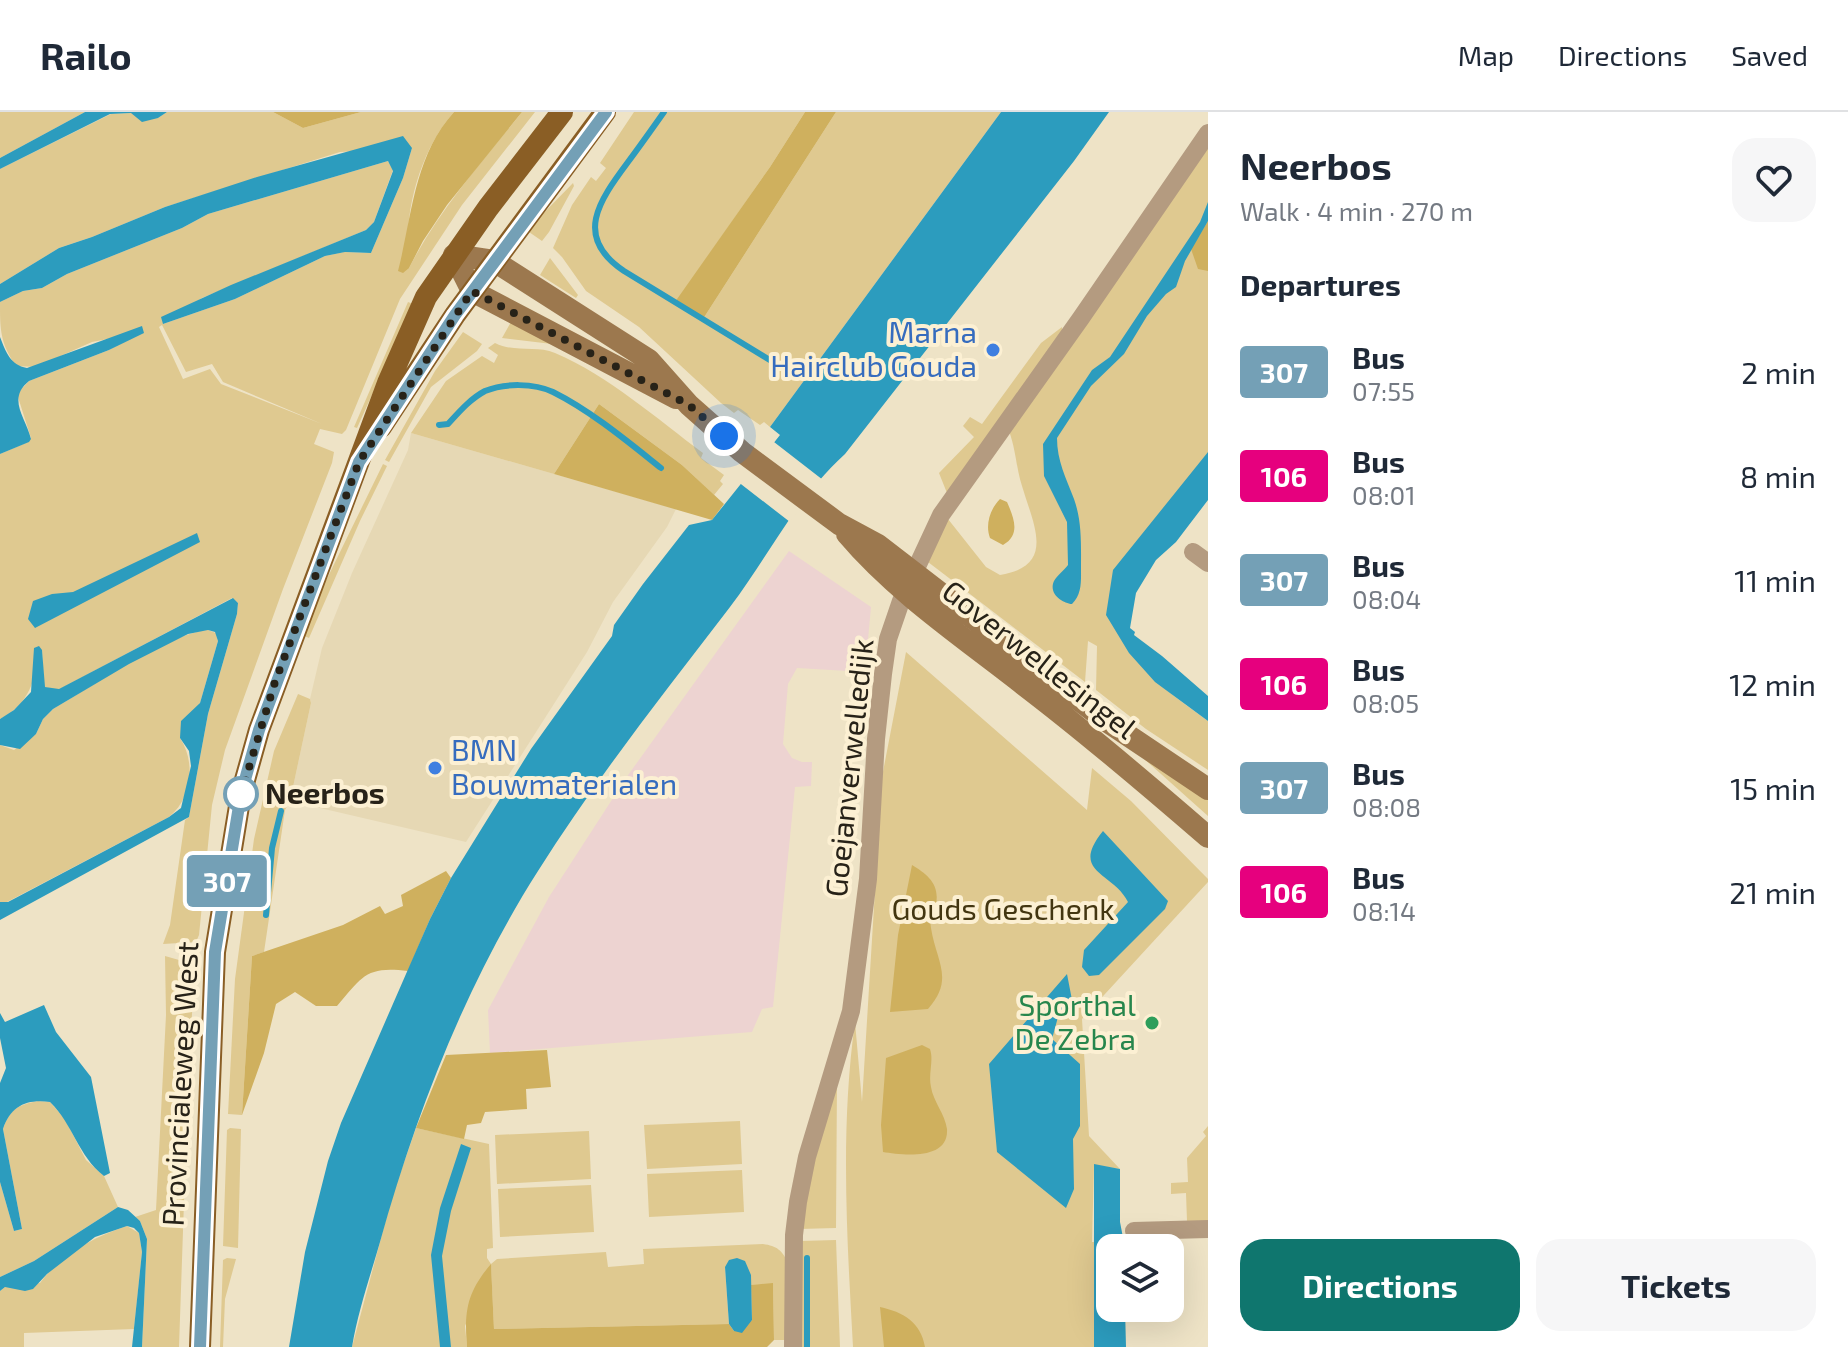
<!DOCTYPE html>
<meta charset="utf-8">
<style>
body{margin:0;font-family:"Exo 2",sans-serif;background:#f6f6f7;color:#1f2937;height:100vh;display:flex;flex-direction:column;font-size:30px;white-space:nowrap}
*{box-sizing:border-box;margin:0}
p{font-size:26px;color:#747a83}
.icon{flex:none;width:44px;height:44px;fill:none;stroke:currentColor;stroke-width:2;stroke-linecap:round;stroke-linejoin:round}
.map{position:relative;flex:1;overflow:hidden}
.drawer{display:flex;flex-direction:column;background:#fff;width:640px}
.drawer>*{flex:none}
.badge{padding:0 16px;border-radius:6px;font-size:28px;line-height:52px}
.buttons{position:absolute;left:1096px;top:1122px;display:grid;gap:16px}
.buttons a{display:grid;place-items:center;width:88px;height:88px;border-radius:16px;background:#fff;box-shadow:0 8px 32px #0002;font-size:40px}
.you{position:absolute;width:40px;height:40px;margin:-20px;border:6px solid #fff;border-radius:50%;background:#1a73e8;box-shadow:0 0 0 12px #1a73e833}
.map>.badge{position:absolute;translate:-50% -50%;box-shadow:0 0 0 4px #fff}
h2{padding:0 32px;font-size:30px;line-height:72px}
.round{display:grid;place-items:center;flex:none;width:84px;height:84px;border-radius:24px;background:#f6f6f7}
.headline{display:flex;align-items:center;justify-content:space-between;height:136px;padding:0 32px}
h1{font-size:38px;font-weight:700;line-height:60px}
.cta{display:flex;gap:16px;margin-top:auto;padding:16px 32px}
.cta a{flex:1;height:92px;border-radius:24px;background:#0f766e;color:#fff;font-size:32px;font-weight:700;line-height:92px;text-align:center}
.cta a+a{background:#f6f6f7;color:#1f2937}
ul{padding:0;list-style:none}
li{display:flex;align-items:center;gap:24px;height:104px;padding:0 32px}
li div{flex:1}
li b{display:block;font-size:30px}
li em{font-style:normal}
li .badge{min-width:88px;font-weight:700;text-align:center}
header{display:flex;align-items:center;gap:48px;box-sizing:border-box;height:112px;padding:0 40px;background:#fff;border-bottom:2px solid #e0e1e3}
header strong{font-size:38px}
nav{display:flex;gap:44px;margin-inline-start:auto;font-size:28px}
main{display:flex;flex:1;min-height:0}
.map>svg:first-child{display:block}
.built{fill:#e6d8b4}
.industrial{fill:#edd3d1}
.green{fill:#dfc990;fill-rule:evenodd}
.forest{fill:#cfb05e}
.water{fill:#2c9cbe}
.pier{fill:#eee3c6}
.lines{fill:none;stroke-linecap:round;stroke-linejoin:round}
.stream{stroke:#2c9cbe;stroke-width:6}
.minor{stroke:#b49b80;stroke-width:18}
.secondary{stroke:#9c784e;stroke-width:22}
.primary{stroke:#8a5e25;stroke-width:22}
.line-casing{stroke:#fff;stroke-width:18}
.line{stroke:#74a0b6;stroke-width:12}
.walk{stroke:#272218;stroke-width:8;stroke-dasharray:0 14.4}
.shop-dot{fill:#3f7fe0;stroke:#fcf0d3;stroke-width:3}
.stop-dot{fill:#fff;stroke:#74a0b6;stroke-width:4}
.leisure-dot{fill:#2e9e5b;stroke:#fcf0d3;stroke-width:3}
.labels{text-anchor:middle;stroke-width:8;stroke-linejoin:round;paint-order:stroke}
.shop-label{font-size:30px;fill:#366cbe;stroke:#fcf0d3;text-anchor:end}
.street-label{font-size:30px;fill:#272218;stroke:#fcf0d3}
.stop-label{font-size:30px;font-weight:bold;fill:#272218;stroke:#fcf0d3;text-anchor:start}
.park-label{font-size:30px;fill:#433611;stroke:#fcf0d3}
.leisure-label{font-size:30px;fill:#27864d;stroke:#fcf0d3;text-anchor:end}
</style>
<header>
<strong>Railo</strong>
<nav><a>Map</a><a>Directions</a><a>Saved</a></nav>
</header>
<main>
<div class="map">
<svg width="1208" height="1235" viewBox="0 0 1208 1235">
<rect width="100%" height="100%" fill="#eee3c6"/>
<path class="built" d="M411,321L676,397L667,415L613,490L587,540L466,730L290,689L311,591L310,587L322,536L352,461L408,338Z"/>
<path class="industrial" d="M789,439L871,495L865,560L797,556L788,572L783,632L792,646L802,650H812L811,674L795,675L773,895L762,897L752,920L490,941L488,898L549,785L626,666Z"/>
<path class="green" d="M0,0H85L0,46Z
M167,0H273L303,16L361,0H454C419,39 402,105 409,156C439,98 482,50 522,0H535L462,93L400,187L346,318L342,322L320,317L314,332L334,340L332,351L283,477L225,638L212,693L199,823L196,830L163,832L170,813L185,708L189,705L208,602L237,502L238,491L232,486L58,578L44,575L42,538C33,569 31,591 0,607V342L28,330L31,326L17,282L29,269L109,238L144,220L92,230L36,255L16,254C0,231 0,217 0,190L23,179L42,176L67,162L182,116L208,102L388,49L393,58L374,110L366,118L202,186L163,212L235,187L325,144L344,140L371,141L403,66L412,36L340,40L165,95L92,125L59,136L0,172V57L111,2L131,1L158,6ZM162,213L186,260L212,252L223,270L322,312L221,272L210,257L183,267L159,215Z
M634,0H805L770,55L676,190L703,207L836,0H1001L770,315L764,310L760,313L738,298L734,301L721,291L639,215L586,179L562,145L553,136L572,93L591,65L596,69L606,56L600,51Z
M1208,28V360L1157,417L1117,518C1139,561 1170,581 1208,609V658L1146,617L1096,578L1097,534L1088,529L1085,570L928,450L948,407L986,455L1000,463C1057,454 1033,412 1022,374C1016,355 1016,338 1009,319Z
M573,71L574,74L549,120L542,129L529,120L533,112Z
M550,146L578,183L576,186L540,163Z
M408,190L413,192L357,316L354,315Z
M511,210L552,232L502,226Z
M1062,215V219L947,381L939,361L974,325L963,314L970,305L982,312L1041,231Z
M463,220L482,232L477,239L431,275L389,350L385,348L435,259Z
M495,231C515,241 536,233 555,241C609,264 657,307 703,341L701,346L724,363L720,369L723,372L714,383L682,353L599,292L554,362L411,321L446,269L482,244L494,251L498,243L488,236Z
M383,352L387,354L360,409L309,526L300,522Z
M208,518L216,521L218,529L200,591L180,626C196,650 192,687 169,705L7,790H0V633L14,638L36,622L43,607L53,597C88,577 172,520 208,518Z
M906,540L1087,698L1092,656L1131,689L1208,767V770L1082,907L1089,1024L1120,1057L1094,1053L1092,1130H1095L1094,1235H853C847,1127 840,1017 855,910L862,990L882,665Z
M298,582L310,587L311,591L290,689L285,698L264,840L252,844L242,1003L228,1002L235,867L254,727L274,639Z
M1142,645L1208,684V704Z
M165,844L193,852L195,859L189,945L179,1235H142L147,1127L140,1109L135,1105L156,1098L166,903Z
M837,967L836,1116L799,1117L800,1093Z
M38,989L50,990L65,1007L86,1048L104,1064L118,1095L34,1149L0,1165V1070L14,1119L22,1117L3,1017C10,997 18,993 38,989Z
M740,1009L742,1052L647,1057L644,1013Z
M1208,1014V1109H1187L1186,1081L1171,1082V1071L1188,1070L1187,1046L1206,1024L1203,1020Z
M230,1016L241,1017L238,1136L223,1134L227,1018Z
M416,1016L489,1032L493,1136L487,1137V1146L491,1152L497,1147L606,1140L608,1155L644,1152L643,1137L763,1132C777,1134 782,1138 788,1151L787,1228H774L773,1172L751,1173V1163L725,1155L729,1212L494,1217L491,1154L465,1214L467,1235H352L392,1085Z
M589,1019L591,1067L497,1072L495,1023Z
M742,1058L744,1100L649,1105L647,1062Z
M591,1073L594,1120L500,1125L498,1077Z
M127,1114L139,1121L142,1140L134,1217L24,1221V1235H0V1179L5,1175L40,1171C61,1142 94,1125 127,1114Z
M836,1128L840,1235H800V1129Z
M227,1146L236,1147L225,1187L223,1235H220L223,1148Z"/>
<path class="forest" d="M273,0H361L303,16Z
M454,0H522L447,93L423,129L409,156L403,161L398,159C412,105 414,44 454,0Z
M805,0H836L703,207L675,190L770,55Z
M1208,109V159L1198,157L1191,137Z
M599,292L682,353L724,392L712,408L554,362Z
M1000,387L1007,390C1014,406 1021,423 1003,433L990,426C985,413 990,397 1000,387Z
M912,753C927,762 940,772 936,792C934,801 929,806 931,816C936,849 955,867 928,897L890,900L898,823Z
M446,759L451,766L430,807L408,859C366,854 363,864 337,894H316L295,880L276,892L264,941L242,1003L252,844L343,813L380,794L385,802L403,794L401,783Z
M922,933L930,937C934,949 928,962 931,975C933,989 945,1002 947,1017C949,1049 902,1043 883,1040L881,1013L886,946Z
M547,938L551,975L526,977L527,997L485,1000L481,1011L467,1013L464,1027L416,1016L446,943Z
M491,1152L494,1217L729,1212L734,1219L752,1208L751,1173L773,1171L774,1228L767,1235H467C464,1199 467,1180 491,1152Z
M880,1195C903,1200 921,1210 925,1235H884Z"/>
<path class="water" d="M85,0H167L158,6L142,10L131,1L110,2L0,57V46Z
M1001,0H1109L1074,49L845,342C794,389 770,442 730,495C664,581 596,667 538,759C466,872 416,1001 380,1130C370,1165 358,1199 352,1235H289L305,1140L328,1049L341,1011L430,807L451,766L531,637L612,524L614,513L643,472L682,422L689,413L712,408L780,323L770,315Z
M403,24L412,36L403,66L371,141L345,140L325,144L235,187L163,212L161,205L231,173L366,118L374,110L393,59L388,49L208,102L182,116L67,162L42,176L23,179L0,190V172L59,136L92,125L165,95L257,65Z
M1208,90V109L1185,149L1176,175L1166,182L1147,204L1124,242L1091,274L1057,326C1057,349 1066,366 1074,387C1082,409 1081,433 1081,456C1081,470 1082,482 1072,492C1063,491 1048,482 1054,469C1057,464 1064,458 1068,453L1067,410L1044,364L1043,332L1092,258L1110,245L1200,110Z
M142,214L144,221L109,238L29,269C7,287 25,304 31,327L29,330L0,342V225C6,240 10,253 27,256Z
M1208,340V388L1176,430L1156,448L1136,481L1130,516L1135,520L1134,523L1162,544L1208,584V609L1155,570L1129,541L1106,503L1113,458Z
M197,421L200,430L35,516L28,507L33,489L52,482L73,480Z
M233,486L238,491L237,502L208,602L189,705L0,808V790H8L169,705L181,696L191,654L189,639L180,626L181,609L200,591L218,529L215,520L208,518L188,522L129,552L53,597L43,607L36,622L20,637L0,633V607L14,598L31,580L34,536L39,534L42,538L45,575L59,577Z
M1103,719L1168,789L1165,797L1099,863L1089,864L1082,855L1084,838L1128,790C1113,760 1069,761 1103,719Z
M1067,862L1072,888L1058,905L1052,927L1080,952V1014L1073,1027L1074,1077L1066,1096L997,1040L989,952Z
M44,893L56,920L91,965L110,1061L104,1064C78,1044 73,1012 50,990C26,987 11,994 3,1017L22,1117L14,1119L0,1070V971L6,956L0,926V901L5,910Z
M461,1032L471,1036L451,1099L442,1144L451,1235H440L431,1143L440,1096Z
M1094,1052L1120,1057V1110L1125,1136H1110V1196H1125L1126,1235H1094Z
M118,1095L128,1098L140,1109L147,1127L142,1235H132L142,1140L139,1121L134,1116L127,1114L95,1125L47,1162L33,1177L25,1179L5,1175L0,1179V1165L34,1149Z
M737,1146L745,1149L751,1163L752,1208L742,1221L734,1219L729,1212L725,1155L729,1148Z"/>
<path class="pier" d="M767,313L779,323L774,330L823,368L790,410L737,369L774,323L767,317Z"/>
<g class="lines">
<path class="stream" d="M664,0C652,17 640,34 628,50C599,89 573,125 624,159L773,250
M439,313L448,312C459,300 470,287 485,279C504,271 534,271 553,280C591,299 627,329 661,356
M266,803L272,736L281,699
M807,1235V1146"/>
<path class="minor" d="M1193,440L1208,451
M1134,1119L1208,1117
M793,1235L794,1123L798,1090L807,1045L851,899L868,767L876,627L883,562L888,527L901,489L941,403L1081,206L1208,21"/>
<path class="secondary" d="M454,143L494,149L649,248L689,293L742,340L839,412L878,433L1105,608L1208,677
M454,143L472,179L676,286
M847,422C897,481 963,525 1024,573C1087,621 1148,673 1208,725"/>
<path class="primary" d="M381,315L455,203L605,0
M200,1235L215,840L241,682L259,618L388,271L426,185L488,96L562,0"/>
</g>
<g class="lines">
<g class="line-casing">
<path id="line" d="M200,1235L215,840L241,682L259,618L359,350L455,203L606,0"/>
</g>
<use href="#line" class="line"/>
<path class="walk" d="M241,682L275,570L359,350L472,179L689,293L724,324"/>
</g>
<g class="shop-dot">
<circle cx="993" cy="238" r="8"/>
<circle cx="435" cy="656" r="8"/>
</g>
<circle class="stop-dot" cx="241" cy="682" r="16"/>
<circle class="leisure-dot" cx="1152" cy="911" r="8"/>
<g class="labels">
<g class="shop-label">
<text x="977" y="231">Marna<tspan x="977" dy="34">Hairclub Gouda</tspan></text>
<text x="451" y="649" text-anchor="start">BMN<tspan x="451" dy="34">Bouwmaterialen</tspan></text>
</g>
<g class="street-label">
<text transform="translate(1039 548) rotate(38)" y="10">Goverwellesingel</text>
<text transform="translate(850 656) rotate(-84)" y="10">Goejanverwelledijk</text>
<text transform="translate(181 972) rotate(-87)" y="10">Provincialeweg West</text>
</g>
<g class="stop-label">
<text x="265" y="692">Neerbos</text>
</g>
<g class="park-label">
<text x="1003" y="808">Gouds Geschenk</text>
</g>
<g class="leisure-label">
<text x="1136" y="904">Sporthal<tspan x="1136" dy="34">De Zebra</tspan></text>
</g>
</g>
</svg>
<div class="buttons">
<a><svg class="icon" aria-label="layers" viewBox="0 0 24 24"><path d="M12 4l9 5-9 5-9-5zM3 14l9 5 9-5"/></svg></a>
</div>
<div class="you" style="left:724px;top:324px"></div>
<b class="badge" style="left:227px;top:769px;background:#74a0b6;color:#fff">307</b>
</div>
<section class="drawer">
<div class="headline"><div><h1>Neerbos</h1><p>Walk · 4 min · 270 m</p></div><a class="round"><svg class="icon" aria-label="heart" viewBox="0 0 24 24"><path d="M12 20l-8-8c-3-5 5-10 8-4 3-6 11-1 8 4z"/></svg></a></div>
<h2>Departures</h2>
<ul>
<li><span class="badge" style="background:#74a0b6;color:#fff">307</span><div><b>Bus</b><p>07:55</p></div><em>2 min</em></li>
<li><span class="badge" style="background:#e6007e;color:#fff">106</span><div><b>Bus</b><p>08:01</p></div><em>8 min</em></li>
<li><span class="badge" style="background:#74a0b6;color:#fff">307</span><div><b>Bus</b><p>08:04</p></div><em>11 min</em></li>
<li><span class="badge" style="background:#e6007e;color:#fff">106</span><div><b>Bus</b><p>08:05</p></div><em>12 min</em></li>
<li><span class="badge" style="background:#74a0b6;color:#fff">307</span><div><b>Bus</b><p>08:08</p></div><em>15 min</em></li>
<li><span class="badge" style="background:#e6007e;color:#fff">106</span><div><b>Bus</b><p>08:14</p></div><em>21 min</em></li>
</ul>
<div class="cta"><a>Directions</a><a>Tickets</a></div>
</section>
</main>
